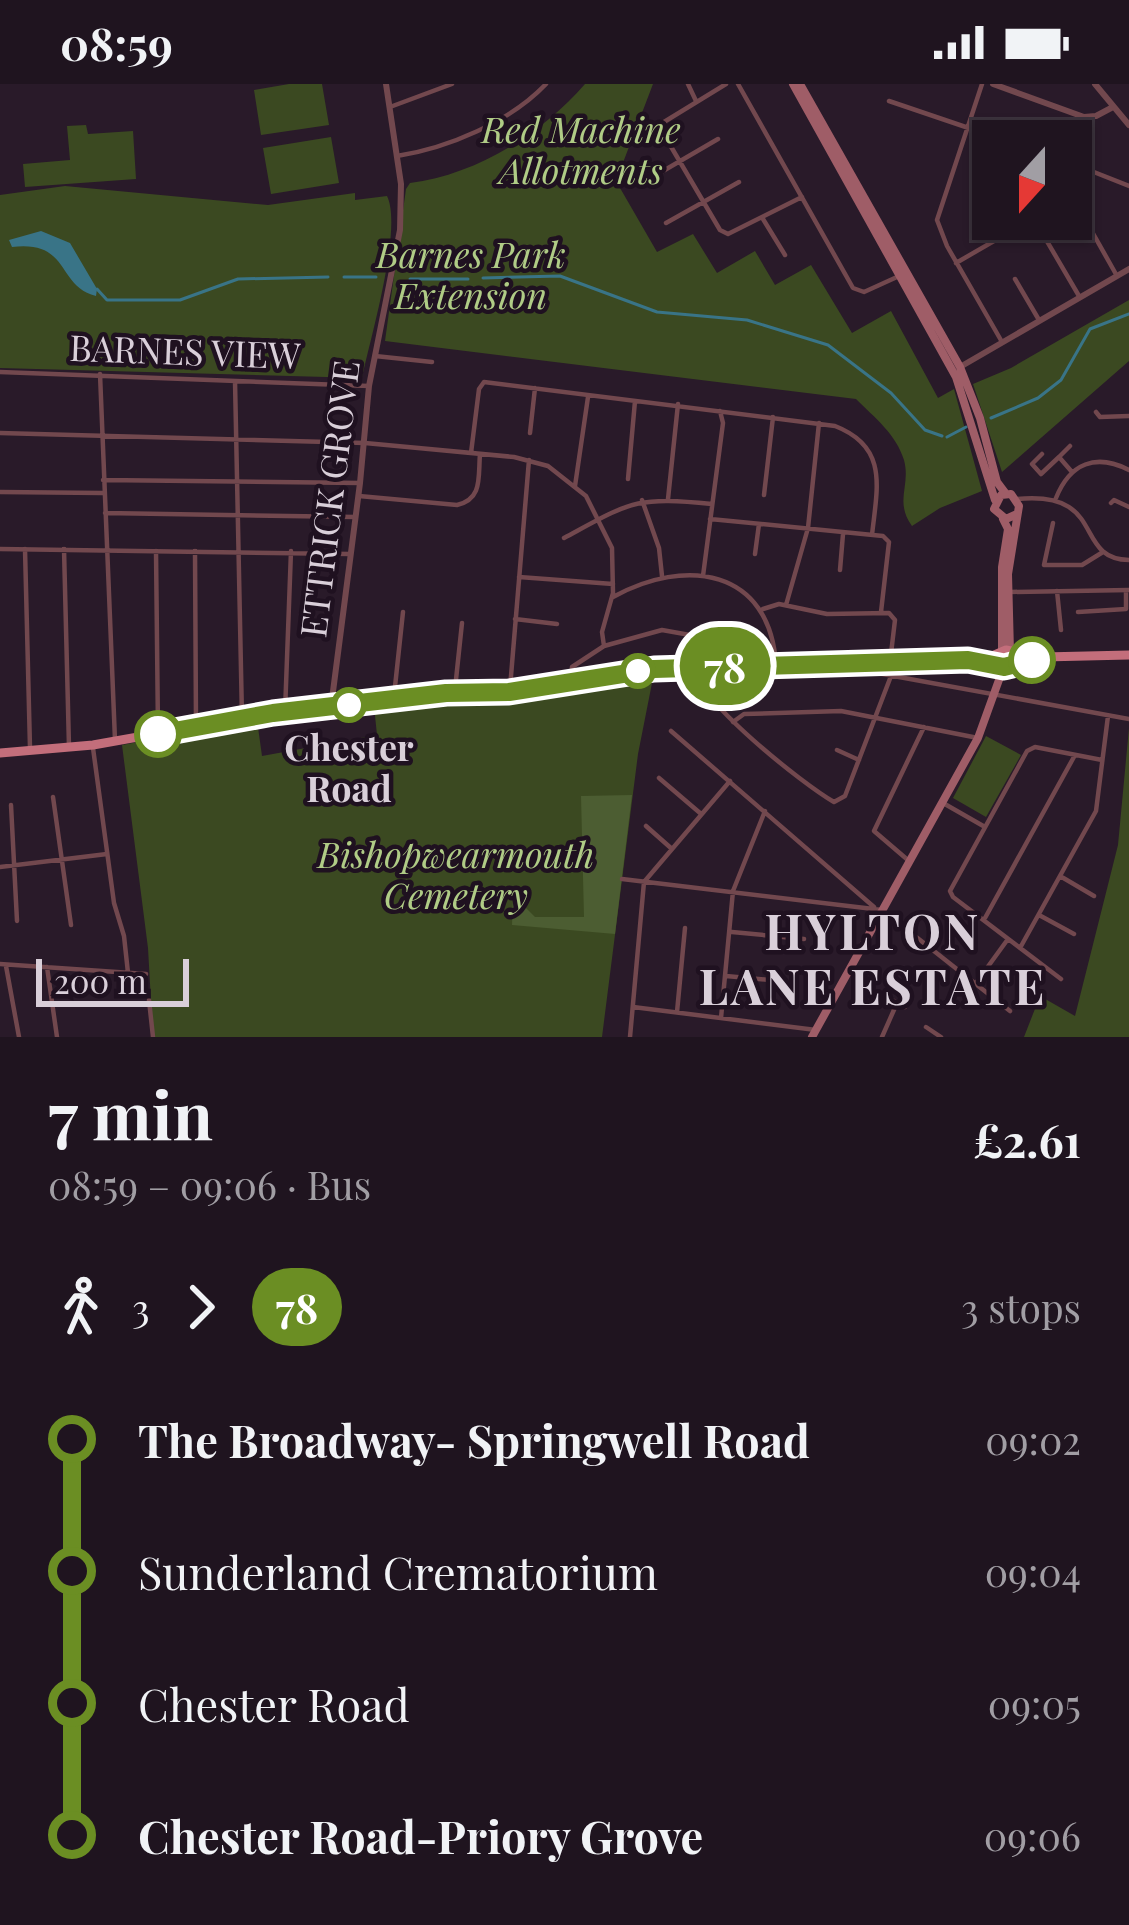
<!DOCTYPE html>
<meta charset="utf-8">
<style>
body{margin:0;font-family:"Playfair Display",serif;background:#271d28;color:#f1f3f6;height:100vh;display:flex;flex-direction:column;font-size:45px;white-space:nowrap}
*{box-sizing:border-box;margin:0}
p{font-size:39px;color:#a19ea4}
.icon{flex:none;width:66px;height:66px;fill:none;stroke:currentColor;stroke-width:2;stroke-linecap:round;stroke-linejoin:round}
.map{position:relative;height:953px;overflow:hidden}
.drawer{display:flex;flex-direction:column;background:#1f141f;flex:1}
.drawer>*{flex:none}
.badge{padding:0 24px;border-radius:39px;font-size:42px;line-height:78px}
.needle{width:78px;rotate:201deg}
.tools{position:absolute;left:972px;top:36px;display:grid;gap:24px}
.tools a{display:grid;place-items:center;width:120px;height:120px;border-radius:0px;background:#1f141f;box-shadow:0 3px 9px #0004,0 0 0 3px #3c333d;font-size:60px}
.scale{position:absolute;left:36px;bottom:30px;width:153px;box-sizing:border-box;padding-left:12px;border:6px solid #d9cfd9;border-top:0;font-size:33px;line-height:42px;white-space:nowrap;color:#d9cfd9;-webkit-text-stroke:9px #1f1120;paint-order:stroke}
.map>.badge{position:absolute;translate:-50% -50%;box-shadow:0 0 0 6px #fff}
.legs{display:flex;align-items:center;gap:18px;height:132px;padding:0 48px;font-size:39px}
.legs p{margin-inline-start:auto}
.overview{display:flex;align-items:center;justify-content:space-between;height:204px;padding:0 48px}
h1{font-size:66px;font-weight:700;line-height:90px}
ul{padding:0 48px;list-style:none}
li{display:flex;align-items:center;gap:42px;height:132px;font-size:45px}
li i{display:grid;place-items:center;width:18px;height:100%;margin:0 15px;background:currentColor}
li i::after{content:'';width:30px;height:30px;margin:-15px;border:9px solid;border-radius:50%;background:#1f141f}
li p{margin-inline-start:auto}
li:first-child i{background:linear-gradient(#0000 50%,currentColor 0)}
li:last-child i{background:linear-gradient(currentColor 50%,#0000 0)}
.status{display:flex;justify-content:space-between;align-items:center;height:84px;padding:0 60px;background:#1f141f;direction:ltr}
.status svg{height:33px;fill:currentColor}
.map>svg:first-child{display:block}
.green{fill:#3b4921}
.forest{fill:#4c5d32}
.water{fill:#397487}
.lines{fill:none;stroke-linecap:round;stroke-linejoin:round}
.stream{stroke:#397487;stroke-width:3}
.minor{stroke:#72484e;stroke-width:4.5}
.tertiary{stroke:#72484e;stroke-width:6}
.secondary{stroke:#9f5d67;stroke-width:8}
.primary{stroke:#c36e7b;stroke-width:9}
.line-1-casing{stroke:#fff;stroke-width:27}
.line-1{stroke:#6b8e23;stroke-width:18}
.stop-1-dot{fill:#fff;stroke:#6b8e23;stroke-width:6}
.labels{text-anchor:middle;stroke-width:9;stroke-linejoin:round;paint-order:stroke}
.park-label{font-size:36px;font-style:italic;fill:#b0cc86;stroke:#1f1120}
.street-label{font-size:36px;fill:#d9cfd9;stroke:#1f1120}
.stop-label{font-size:36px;font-weight:bold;fill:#d9cfd9;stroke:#1f1120}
.district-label{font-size:48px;font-weight:bold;letter-spacing:3px;fill:#d9cfd9;stroke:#1f1120}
</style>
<div class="status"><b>08:59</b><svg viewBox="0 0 49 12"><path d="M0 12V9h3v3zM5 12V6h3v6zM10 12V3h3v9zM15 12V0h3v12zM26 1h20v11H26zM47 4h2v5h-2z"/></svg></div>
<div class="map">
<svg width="1129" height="953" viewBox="0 0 1129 953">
<rect width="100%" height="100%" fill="#291a29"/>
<path class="green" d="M289,0H322L329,41L261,51L254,6Z
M585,0H653L616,97L657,168L693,150L717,189L755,167L775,201L811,181L852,249L891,227L938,314L954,305L982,407L940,424L912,442C894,417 911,402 904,376C896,350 875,334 856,315L385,257L406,105L410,99C475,91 542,50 585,0Z
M86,41L88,50L133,47L136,95L25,103L23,80L70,76L67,42Z
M331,53L339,99L271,110L263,64Z
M65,102L268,121L355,109V116L387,112C403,144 370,255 362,294L0,284V111Z
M1129,216V277L1002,388L973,300L1011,284Z
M653,594L638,670L602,953H153L148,864L122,661L257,636L262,672L377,651L374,622L441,614L518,613Z
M1129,644V953H1024L1040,912L1075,932L1118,761Z
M986,652L1021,671L986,733L953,714Z"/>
<path class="forest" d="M632,711L615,850L512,841L513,811L535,833H584L581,712Z"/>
<path class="water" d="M41,147L70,159L97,205L96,212C56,202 71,156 12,163L9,156Z"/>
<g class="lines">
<path class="stream" d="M344,193H376
M483,194L560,192L657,228L747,236L828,261L891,309L925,346L942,352
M410,195H468
M97,205L107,216H180L238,195L328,193
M991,334L1038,314L1061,296L1090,245L1129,230
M947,353L966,343"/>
<path class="minor" d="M688,0L696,17
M726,0L664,38L663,49L720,146L728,150L802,113
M738,0L853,204L864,208L897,193
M982,0L937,136L947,162L1002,258
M889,17L1007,57
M390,23L452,0
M397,72C448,64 510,38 546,0
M1071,79L1129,102
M639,101L718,55
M763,135L785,171
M1034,135L1079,212
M1086,137L1117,192
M666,139L739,98
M956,179L1032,135
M1015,195L1039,236
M375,272L432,278
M0,288L369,302
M100,290L115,656
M235,297L242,634
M1096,328L1100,333L1129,332
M0,349L365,359L514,373L548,382L586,412L612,464L613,509L602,548L604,562L572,583L571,596
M530,349L535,304
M1070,362L1059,373L1072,388
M471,369L479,305L484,298L835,342C889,363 877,404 872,451
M1042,370L1032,380L1041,390L1059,373
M628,395L635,317
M103,396L360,399
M575,402L588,313
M0,408L102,409
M764,411L773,333
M359,412L457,421C483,415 478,393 480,370
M1056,414C1070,379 1096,369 1129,386
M668,415L678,320
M1017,415C1108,406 1072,475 1129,476
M642,416L659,464L662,492
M1111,419L1114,416L1129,423
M105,429L355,433
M710,435L883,452L889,458L881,528
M1053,439L1044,481H1082L1103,468
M564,454C631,418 635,412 712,420
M0,465L350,470
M25,465L30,664
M64,465L69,663
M156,467L158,647
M195,467L196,641
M755,470L759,440
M840,486L843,450
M703,492L723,339L720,327
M519,493L613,500
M1057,507L1061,546
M1010,508L1129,506
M613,513C685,473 770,484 776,581
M786,521L808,444L819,339
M763,525L779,520L827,530L889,529L895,536L890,578
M1078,528L1126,525V507
M515,535L557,540
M604,562L662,546L774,566
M695,583C696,616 803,700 834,718L845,712L891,592
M877,589L1129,635
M510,604L529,376
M455,605L462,539
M394,612L403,528
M285,628L291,467
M733,638L744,630L841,627L978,654
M671,647L874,823
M93,664L114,819L124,852L128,889
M837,666L859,676
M659,694L700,729
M53,713L71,841
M943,719L985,743
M11,721L17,837
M646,742L672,765
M909,777L874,747L924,643
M0,783L107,770
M1060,792L1094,812
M622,795L882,826L1010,927
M1039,831L1074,850
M985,834L1075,671
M732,848L804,855
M1020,864L1096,727L1108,632
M0,880L146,890
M6,882L19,953
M47,883L57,953
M726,892L780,897
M1061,895L953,813L950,807L1027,667L1035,663L1102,676
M976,899L1008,855
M890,915L905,923
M149,916L153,953
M633,923L816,946
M677,928L685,844
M721,934L733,807L765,727
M926,943L941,953
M630,953L644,798L730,697
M882,953L897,919"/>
<path class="tertiary" d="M993,0L1084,33L1096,32L1113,23
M1095,0L1129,41
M960,283L1129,185
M331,623L360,399L369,302L400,146L401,100L386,0"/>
<path class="secondary" d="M793,0L956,293L995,416
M800,0L960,283L980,334L997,398L1006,410
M1002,567V483L1008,445L1003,435
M1010,568L1008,490L1019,422L1011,410L1001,411L994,425L1006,435L1017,430
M812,953L978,654L1004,582"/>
<path class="primary" d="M983,576L1006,566L1043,573L1129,571
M0,669L93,661L273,629L446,609L509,608L654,585L967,576L1004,582L1043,573"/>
</g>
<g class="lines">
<g class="line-1-casing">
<path id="line-1" d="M158,650L273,629L446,609L509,608L654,585L968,576L1004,583L1032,576"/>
</g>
<use href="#line-1" class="line-1"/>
</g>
<g class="stop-1-dot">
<circle cx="1032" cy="576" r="21"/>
<circle cx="638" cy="587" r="15"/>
<circle cx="349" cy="621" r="15"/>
<circle cx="158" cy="650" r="21"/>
</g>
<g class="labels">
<g class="park-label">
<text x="581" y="59">Red Machine<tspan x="581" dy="41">Allotments</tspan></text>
<text x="471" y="184">Barnes Park<tspan x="471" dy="41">Extension</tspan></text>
<text x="456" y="784">Bishopwearmouth<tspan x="456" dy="41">Cemetery</tspan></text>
</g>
<g class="street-label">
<text transform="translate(185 268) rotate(2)" y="13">BARNES VIEW</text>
<text transform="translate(330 415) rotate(-83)" y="13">ETTRICK GROVE</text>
</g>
<g class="stop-label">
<text x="349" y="677">Chester<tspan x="349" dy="41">Road</tspan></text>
</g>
<g class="district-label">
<text x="873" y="866">HYLTON<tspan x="873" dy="55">LANE ESTATE</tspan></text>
</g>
</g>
</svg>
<div class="tools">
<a><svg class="needle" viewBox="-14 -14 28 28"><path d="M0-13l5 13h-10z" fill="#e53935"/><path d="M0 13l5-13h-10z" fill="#a19ea4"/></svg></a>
</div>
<div class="scale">200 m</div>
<b class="badge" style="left:725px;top:582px;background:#6b8e23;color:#fff">78</b>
</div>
<section class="drawer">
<div class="overview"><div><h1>7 min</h1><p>08:59 – 09:06 · Bus</p></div><b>£2.61</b></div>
<div class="legs"><svg class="icon" aria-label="walk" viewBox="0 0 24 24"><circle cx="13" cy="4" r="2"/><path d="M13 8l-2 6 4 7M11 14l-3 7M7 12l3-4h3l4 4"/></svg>3<svg class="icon" aria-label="forward" viewBox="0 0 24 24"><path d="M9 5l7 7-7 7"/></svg><b class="badge" style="background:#6b8e23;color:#fff">78</b><p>3 stops</p></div>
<ul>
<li><i style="color:#6b8e23"></i><b>The Broadway- Springwell Road</b><p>09:02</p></li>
<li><i style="color:#6b8e23"></i><span>Sunderland Crematorium</span><p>09:04</p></li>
<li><i style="color:#6b8e23"></i><span>Chester Road</span><p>09:05</p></li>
<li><i style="color:#6b8e23"></i><b>Chester Road-Priory Grove</b><p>09:06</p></li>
</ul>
</section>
